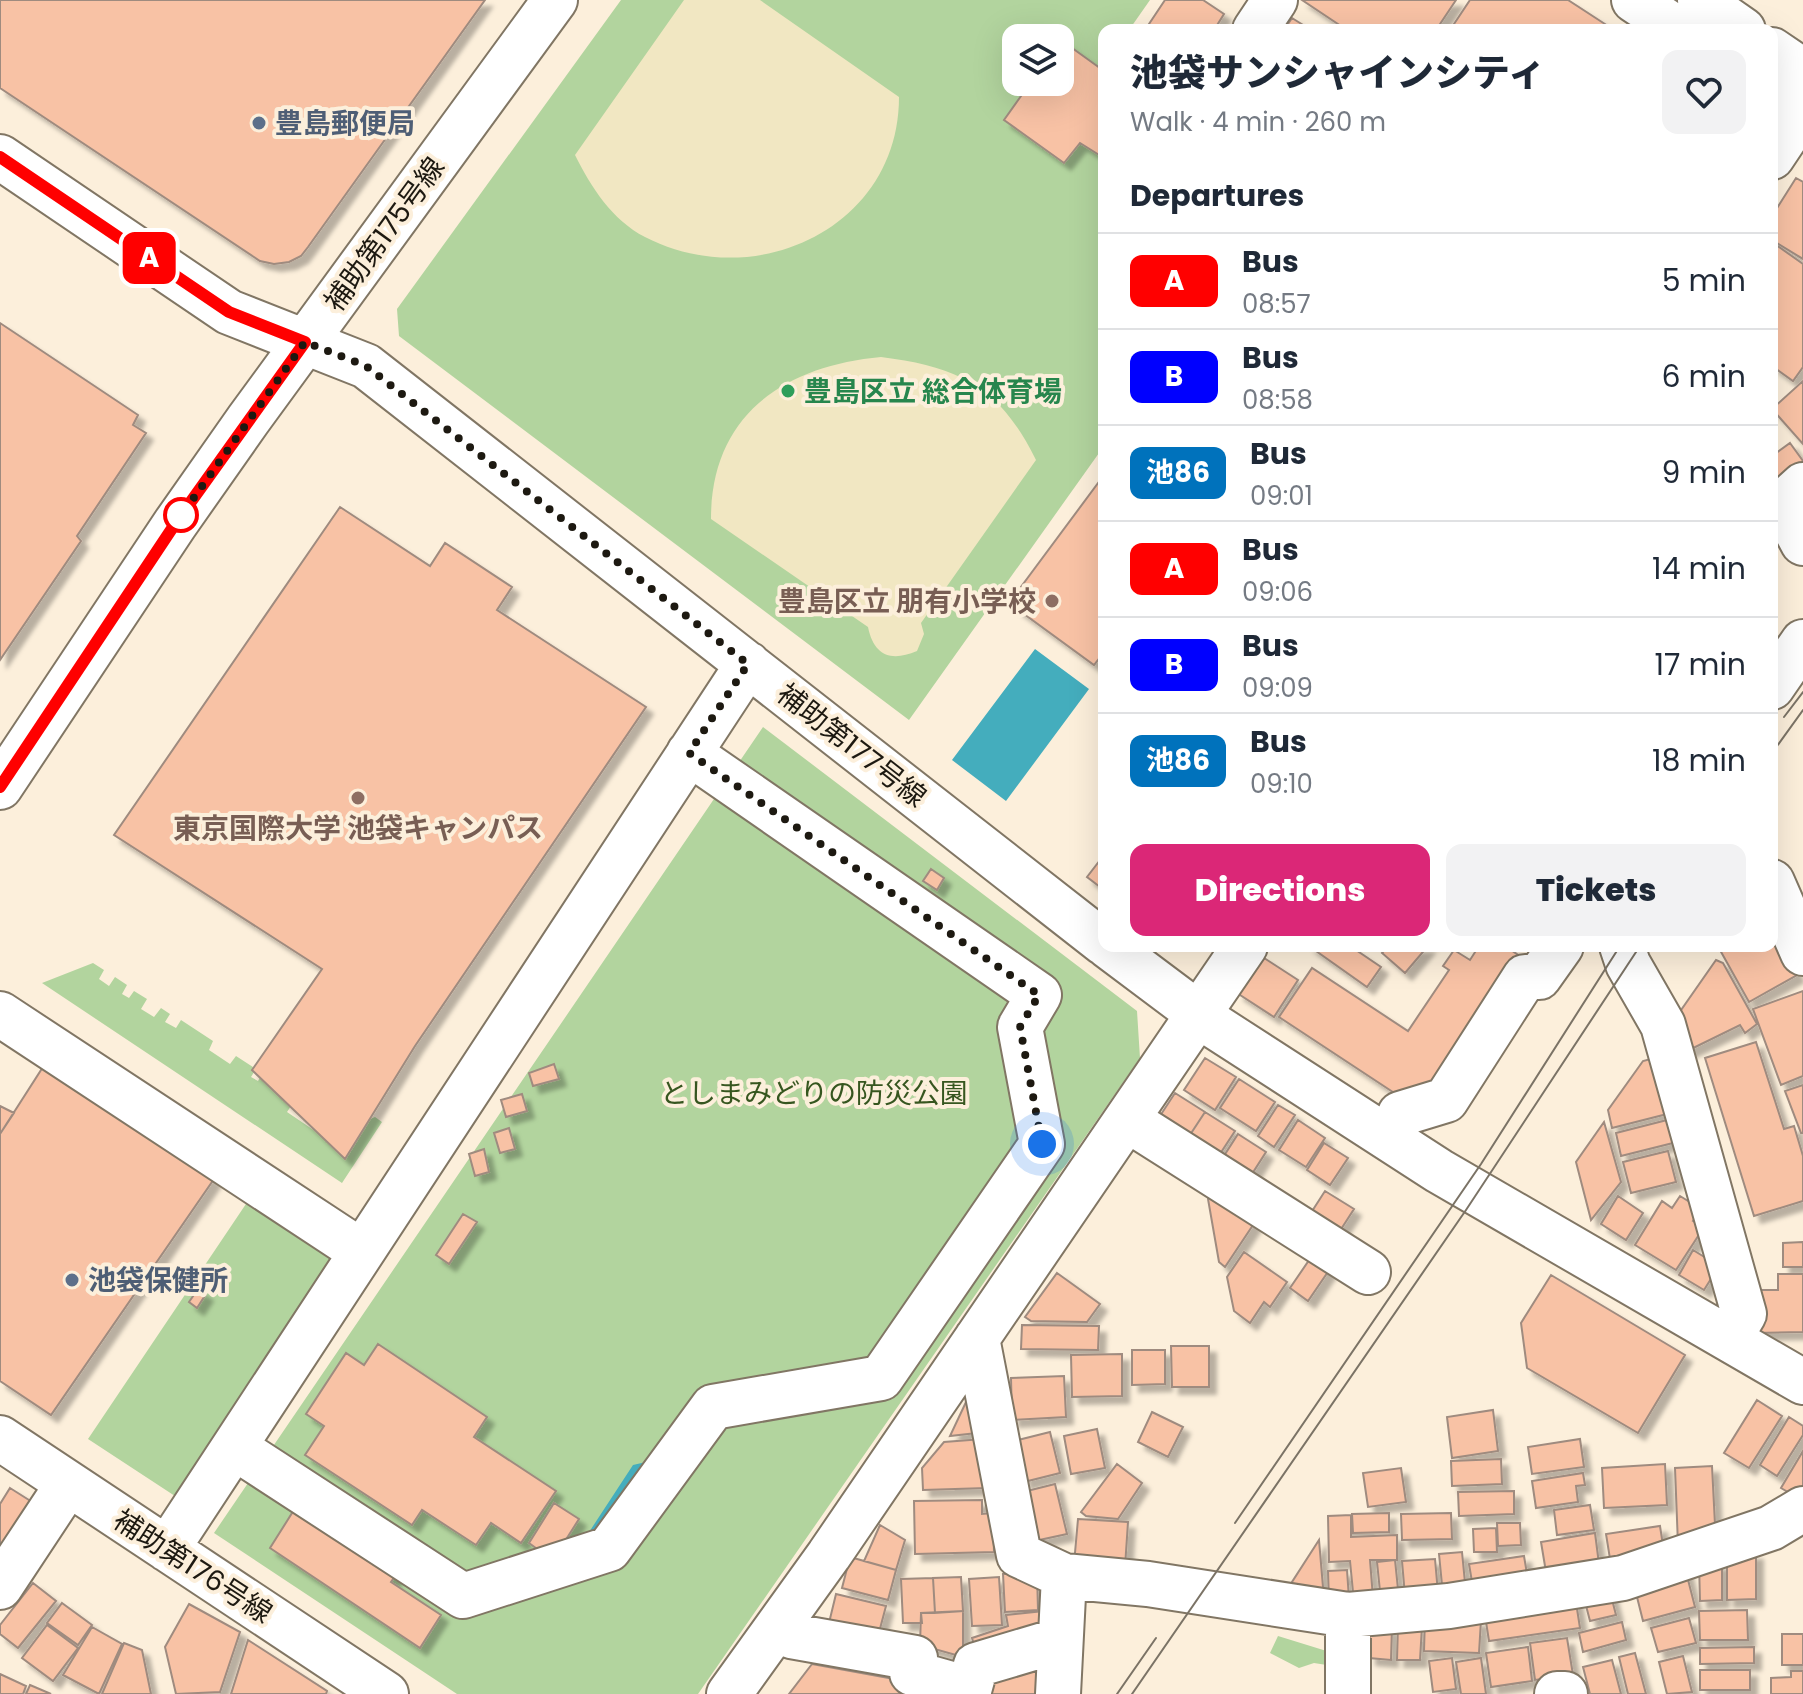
<!DOCTYPE html>
<meta charset="utf-8">
<style>
body{margin:0;font-family:Poppins,"Noto Sans JP",sans-serif;background:#f2f2f3;color:#1f2937;height:100vh;display:flex;flex-direction:column;font-size:30px;white-space:nowrap}
*{box-sizing:border-box;margin:0}
p{font-size:26px;color:#747a83}
.icon{flex:none;width:44px;height:44px;fill:none;stroke:currentColor;stroke-width:2;stroke-linecap:round;stroke-linejoin:round}
.map{position:relative;flex:1;overflow:hidden}
.details{position:absolute;left:1098px;top:24px;width:680px;height:928px;display:flex;flex-direction:column;background:#fff;border-radius:16px;box-shadow:0 8px 32px #0002}
.details>*{flex:none}
.badge{padding:0 16px;border-radius:12px;font-size:28px;line-height:52px}
.buttons{position:absolute;left:1002px;top:24px;display:grid;gap:16px}
.buttons a{display:grid;place-items:center;width:72px;height:72px;border-radius:16px;background:#fff;box-shadow:0 8px 32px #0002;font-size:40px}
.you{position:absolute;width:40px;height:40px;margin:-20px;border:6px solid #fff;border-radius:50%;background:#1a73e8;box-shadow:0 0 0 12px #1a73e833}
.map>.badge{position:absolute;translate:-50% -50%;box-shadow:0 0 0 4px #fff}
h2{padding:0 32px;font-size:30px;line-height:72px}
.round{display:grid;place-items:center;flex:none;width:84px;height:84px;border-radius:16px;background:#f2f2f3}
.head{display:flex;align-items:center;justify-content:space-between;height:136px;padding:0 32px}
h1{font-size:38px;font-weight:800;line-height:60px}
.primary-button{display:flex;gap:16px;margin-top:auto;padding:16px 32px}
.primary-button a{flex:1;height:92px;border-radius:16px;background:#db2777;color:#fff;font-size:32px;font-weight:800;line-height:92px;text-align:center}
.primary-button a+a{background:#f2f2f3;color:#1f2937}
ul{padding:0;list-style:none}
li{display:flex;align-items:center;gap:24px;height:96px;padding:0 32px;border-top:2px solid #e0e1e3}
li div{flex:1}
li b{display:block;font-size:30px}
li em{font-style:normal}
li .badge{min-width:88px;font-weight:700;text-align:center}
.map>svg:first-child{display:block}
.green{fill:#b2d49e;fill-rule:evenodd}
.sand{fill:#f1e7c2}
.water{fill:#44adbd}
.building{fill:#f8c2a5;stroke:#9f8b7f;stroke-width:2;filter:url(#shadow)}
.lines{fill:none;stroke-linecap:round;stroke-linejoin:round}
.minor-casing{stroke:#817664;stroke-width:48}
.highway-casing{stroke:#817664;stroke-width:48}
.minor{stroke:#fff;stroke-width:44}
.highway{stroke:#fff;stroke-width:44}
.tram{stroke:#7b7366;stroke-width:2}
.line-casing{stroke:#fff;stroke-width:18}
.line{stroke:#f00;stroke-width:12}
.walk{stroke:#1d1911;stroke-width:8;stroke-dasharray:0 14.4}
.service-dot{fill:#5c6f8a;stroke:#fcefdb;stroke-width:3}
.leisure-dot{fill:#2e9e5b;stroke:#fcefdb;stroke-width:3}
.stop-dot{fill:#fff;stroke:#f00;stroke-width:4}
.education-dot{fill:#8d6e63;stroke:#fcefdb;stroke-width:3}
.labels{text-anchor:middle;stroke-width:8;stroke-linejoin:round;paint-order:stroke}
.service-label{font-size:28px;font-weight:bold;fill:#4e5e75;stroke:#fcefdb;text-anchor:start}
.street-label{font-size:28px;fill:#1d1911;stroke:#fcefdb}
.leisure-label{font-size:28px;font-weight:bold;fill:#27864d;stroke:#fcefdb;text-anchor:start}
.education-label{font-size:28px;font-weight:bold;fill:#785e54;stroke:#fcefdb;text-anchor:end}
.park-label{font-size:28px;fill:#36561f;stroke:#fcefdb}
</style>
<div class="map">
<svg width="1803" height="1694" viewBox="0 0 1803 1694">
<defs>
<filter id="shadow"><feDropShadow dx="7" dy="7" stdDeviation="2" flood-color="#0004"/></filter>
</defs>
<rect width="100%" height="100%" fill="#fcefdb"/>
<path class="green" d="M621,0H1150L1129,30H1104V446L909,720L399,336L397,309ZM1016,38H1060V82H1016Z
M763,727L1137,1011L1140,1058L698,1694H457L214,1533Z
M93,963L104,970L99,979L109,986L115,977L127,985L122,994L129,998L134,991L147,999L141,1009L154,1017L161,1008L170,1014L165,1022L176,1028L181,1020L213,1041L209,1050L230,1064L236,1056L256,1069L251,1077L258,1081L262,1074L297,1097L287,1112L318,1133L346,1129L375,1117L382,1122L342,1183L42,983Z
M252,1195L339,1252L178,1498L88,1439Z
M1278,1636L1333,1653V1666L1314,1663L1299,1668L1270,1653Z"/>
<path class="sand" d="M684,0H760L899,97C899,228 755,294 645,237C612,220 591,187 575,155Z
M881,357C960,367 1000,387 1036,460L921,623L924,634L917,651C891,662 874,656 868,627L711,519C711,414 785,366 881,357Z"/>
<path class="water" d="M1035,649L1089,689L1006,801L952,760Z
M659,1459L604,1541L578,1549L633,1465Z"/>
<path class="building" d="M0,0H485L308,247L301,256L289,262L274,264L260,261L0,88Z
M1165,0H1203L1224,14L1214,30H1145Z
M1302,0H1456L1436,30H1347Z
M1470,0H1568L1608,26L1606,30H1450Z
M1292,18L1311,30H1284Z
M1061,40L1104,71V158L1080,143L1064,163L1004,120L1031,82H1060Z
M1796,178L1803,182V259L1772,240V216Z
M1772,242L1803,264V367L1793,381L1772,366Z
M0,323L138,415L133,425L146,433L77,536L81,541L0,660Z
M1803,381V444L1772,409Z
M1790,443L1803,461V474L1772,494V456Z
M1104,475V652L1094,665L1009,603Z
M340,507L430,566L445,543L512,587L497,610L646,707L415,1046L345,1159L252,1070L322,969L114,835Z
M1104,855V890L1087,877Z
M931,869L944,878L937,890L923,881Z
M1772,929L1797,975L1749,1002L1720,950L1726,946H1772Z
M1309,946H1350L1381,967L1367,987Z
M1388,946H1428L1405,973L1382,953Z
M1479,946H1505L1530,963L1444,1093L1402,1098L1279,1017L1312,968L1408,1031L1449,970L1443,966L1454,950L1470,960Z
M1261,956L1298,980L1274,1017L1237,993Z
M1716,960L1723,963L1757,1024L1745,1033L1740,1025L1683,1053L1672,1023Z
M1803,991V1076L1781,1085L1753,1009Z
M1756,1042L1784,1129L1794,1126L1803,1156V1201L1754,1216L1705,1058Z
M1658,1057L1671,1113L1612,1128L1608,1110L1643,1061Z
M1205,1058L1236,1077L1215,1110L1184,1090Z
M554,1064L559,1079L533,1086L529,1073Z
M43,1067L214,1179L51,1415L0,1381V1134Z
M1239,1079L1275,1102L1256,1131L1220,1108Z
M1803,1085V1133H1801L1785,1091Z
M1175,1093L1205,1112L1186,1141L1156,1122Z
M522,1094L527,1111L506,1117L501,1100Z
M1278,1105L1295,1115L1274,1147L1258,1136Z
M0,1106L14,1113L0,1134Z
M1205,1112L1235,1131L1216,1160L1186,1141Z
M1671,1119L1677,1142L1621,1156L1616,1133Z
M1298,1120L1325,1138L1306,1167L1279,1150Z
M1604,1122L1621,1182L1591,1220L1576,1162Z
M509,1128L515,1149L500,1153L494,1133Z
M1238,1134L1266,1152L1250,1177L1222,1159Z
M1324,1143L1348,1158L1330,1185L1307,1170Z
M484,1149L489,1172L475,1176L469,1154Z
M1668,1151L1676,1182L1631,1193L1623,1162Z
M1216,1188L1259,1216L1225,1267L1219,1262L1208,1199Z
M1325,1191L1354,1209L1336,1237L1307,1219Z
M1618,1196L1643,1213L1626,1240L1601,1224Z
M1680,1196L1701,1209L1693,1221L1704,1227L1676,1270L1635,1245L1662,1201L1672,1208Z
M463,1214L477,1222L449,1264L436,1255Z
M1803,1242V1267H1783V1243Z
M1316,1250L1334,1263L1308,1301L1290,1288Z
M1693,1250L1719,1266L1704,1290L1679,1275Z
M1244,1252L1287,1282L1270,1307L1264,1302L1250,1323L1234,1311L1227,1277Z
M1057,1273L1100,1304L1087,1322L1031,1321L1025,1317Z
M1778,1274H1803V1332L1754,1333V1290H1778Z
M1551,1275L1685,1355L1638,1433L1527,1368L1521,1323Z
M198,1289L206,1294L197,1308L189,1302Z
M1022,1325L1099,1326L1098,1350L1021,1349Z
M378,1344L487,1417L474,1437L556,1491L521,1543L491,1523L476,1545L422,1510L412,1525L305,1455L324,1426L306,1414L346,1353L364,1365Z
M1171,1346H1209V1387H1172Z
M1132,1350H1165V1384L1132,1385Z
M1122,1354V1396L1072,1397L1071,1355Z
M1064,1376L1066,1417L1012,1420L1011,1378Z
M967,1400L986,1432L950,1436Z
M1757,1400L1782,1416L1749,1468L1724,1453Z
M1493,1410L1498,1451L1452,1458L1447,1417Z
M1152,1412L1183,1427L1168,1457L1138,1442Z
M1789,1417L1803,1426V1435L1777,1476L1760,1465Z
M1097,1429L1105,1468L1071,1474L1064,1436Z
M1050,1432L1060,1473L1024,1482L1014,1441Z
M983,1439L987,1488L923,1490L922,1468L944,1442Z
M1580,1439L1584,1467L1532,1474L1528,1447Z
M1803,1451V1501L1781,1488Z
M1501,1459L1502,1484L1452,1486L1451,1461Z
M1117,1464L1142,1483L1118,1519L1086,1516L1081,1512Z
M1665,1464L1667,1505L1604,1508L1602,1468Z
M1712,1466L1716,1544L1678,1545L1675,1468Z
M1401,1468L1406,1502L1368,1507L1363,1473Z
M1583,1473L1585,1485L1576,1486L1578,1502L1536,1508L1532,1481Z
M1055,1484L1067,1534L1030,1542L1019,1493Z
M10,1488L40,1507L0,1565V1504Z
M1514,1491V1514L1459,1516L1458,1492Z
M982,1500V1514L993,1513L994,1552L915,1554L914,1501Z
M299,1502L400,1569L391,1582L441,1615L420,1648L270,1548Z
M554,1503L579,1519L560,1549L544,1554L529,1543Z
M1590,1505L1594,1530L1557,1535L1554,1510Z
M1389,1513V1532L1353,1533L1352,1514Z
M1451,1513L1452,1539L1402,1540L1401,1514Z
M1351,1515V1537L1397,1535V1560H1370L1373,1598L1354,1602L1350,1561L1329,1562L1328,1516Z
M1078,1519L1128,1522L1125,1567L1074,1564Z
M1497,1523H1520L1521,1545L1498,1546Z
M880,1525L905,1540L896,1570L864,1561Z
M1660,1526L1664,1552L1610,1559L1606,1534Z
M1496,1528L1497,1552H1474L1473,1529Z
M1595,1533L1599,1564L1546,1572L1541,1542Z
M1319,1540L1324,1599L1283,1596Z
M1462,1552L1466,1593L1443,1595L1439,1554Z
M1727,1553H1756V1599L1727,1600Z
M1524,1556L1528,1580L1473,1588L1469,1564Z
M850,1557L896,1570L888,1600L842,1588Z
M1435,1559L1438,1593L1405,1596L1402,1561Z
M1395,1560L1399,1599L1381,1601L1377,1562Z
M1699,1563H1722V1600L1700,1601Z
M1685,1568L1695,1607L1643,1621L1633,1581Z
M1347,1570L1349,1599L1329,1601L1328,1571Z
M1037,1573L1038,1610L1005,1612L1003,1574Z
M961,1577L963,1611L935,1613L933,1578Z
M999,1577L1002,1625L972,1626L969,1579Z
M933,1578L935,1613H921L922,1623H903L901,1579Z
M33,1583L56,1601L18,1648L0,1634V1625Z
M1609,1588L1616,1615L1590,1621L1583,1594Z
M836,1594L886,1606L877,1640L828,1627Z
M1575,1596L1580,1628L1489,1641L1484,1609Z
M62,1603L92,1625L78,1645L47,1623Z
M189,1604L240,1632L220,1692L176,1694L165,1647Z
M1747,1610L1748,1640H1700L1699,1611Z
M963,1611V1657L920,1645L921,1613Z
M1044,1611L1049,1632L977,1655L972,1638L1008,1626L1006,1615Z
M1425,1617L1481,1620L1479,1653L1424,1651Z
M1689,1618L1696,1643L1658,1652L1651,1628Z
M1622,1622L1626,1640L1583,1652L1579,1633Z
M47,1625L78,1648L53,1681L22,1658Z
M1398,1625L1422,1626L1420,1660H1397Z
M1370,1626L1392,1627L1391,1660L1369,1658Z
M92,1627L122,1644L99,1694L63,1675Z
M1782,1634H1803V1665H1782Z
M1567,1638L1573,1675L1535,1680L1530,1643Z
M248,1640L327,1691L326,1694H231Z
M124,1643L142,1650L151,1694H102Z
M1528,1647L1532,1681L1491,1687L1486,1653Z
M1754,1647V1663L1700,1664V1648Z
M1635,1653L1646,1694H1628L1619,1657Z
M1683,1656L1692,1692L1667,1694L1659,1662Z
M1452,1658L1456,1689L1433,1692L1429,1661Z
M1481,1658L1486,1694H1461L1456,1662Z
M1049,1660L1040,1694H981L987,1671Z
M1612,1660L1621,1694H1590L1583,1667Z
M812,1664L927,1685L926,1694H789Z
M1700,1670H1750V1690H1700Z
M1791,1671H1803V1694H1771V1678L1791,1677Z
M0,1674L26,1686L23,1694H0Z
M30,1685L51,1694H26Z"/>
<g class="lines">
<g class="minor-casing">
<path id="minor" d="M1255,30L1275,0
M0,157L229,312L366,366L1104,943
M1772,157L1802,112
M1803,485L1782,504L1803,543
M1772,687L1803,642
M0,787L175,524L248,420L555,0
M1772,882L1803,953
M1108,946L1216,1027L1439,1171L1803,1382
M1622,946L1628,964L1663,1025L1744,1314L1729,1339
M0,1014L362,1252
M1400,1114L1446,1100L1525,977H1539L1561,946
M1128,1120L1368,1272
M977,1338L1019,1555L1064,1576L1148,1584L1348,1615L1449,1606L1623,1578L1771,1528L1803,1509
M0,1438L386,1694
M234,1447L463,1596L609,1549L713,1407L881,1378L1042,1144L1020,1027L1039,995L689,753
M167,1549L748,664
M0,1587L68,1484
M1348,1615V1694
M777,1628L791,1636L915,1658L912,1673L969,1689
M729,1694L829,1555L1245,946
M968,1694L976,1665L1060,1640
M1058,1694L1064,1576
M1557,1694H1565"/>
</g>
<g class="highway-casing">
<path id="highway" d="M1634,0L1679,30
M1700,0L1743,30
M1772,50L1803,71
M1772,92L1803,113"/>
</g>
<use href="#minor" class="minor"/>
<use href="#highway" class="highway"/>
<path class="tram" d="M1784,717L1803,692
M1772,753L1803,710
M1235,1523L1481,1164L1620,946
M1117,1694L1156,1638
M1132,1694L1466,1210L1640,946"/>
</g>
<g class="lines">
<g class="line-casing">
<path id="line" d="M0,157L229,312L305,342L175,524L0,787"/>
</g>
<use href="#line" class="line"/>
<path class="walk" d="M181,515L175,524L305,342L366,366L748,664L689,753L1039,995L1020,1027L1042,1144"/>
</g>
<g class="service-dot">
<circle cx="259" cy="123" r="8"/>
<circle cx="72" cy="1280" r="8"/>
</g>
<circle class="leisure-dot" cx="788" cy="391" r="8"/>
<circle class="stop-dot" cx="181" cy="515" r="16"/>
<g class="education-dot">
<circle cx="1052" cy="601" r="8"/>
<circle cx="358" cy="798" r="8"/>
</g>
<g class="labels">
<g class="service-label">
<text x="275" y="133">豊島郵便局</text>
<text x="88" y="1290">池袋保健所</text>
</g>
<g class="street-label">
<text transform="translate(384 234) rotate(-54)" y="10">補助第175号線</text>
<text transform="translate(852 745) rotate(38)" y="10">補助第177号線</text>
<text transform="translate(193 1566) rotate(33)" y="10">補助第176号線</text>
</g>
<g class="leisure-label">
<text x="804" y="401">豊島区立 総合体育場</text>
</g>
<g class="education-label">
<text x="1036" y="611">豊島区立 朋有小学校</text>
<text x="358" y="838" text-anchor="middle">東京国際大学 池袋キャンパス</text>
</g>
<g class="park-label">
<text x="814" y="1103">としまみどりの防災公園</text>
</g>
</g>
</svg>
<div class="buttons">
<a><svg class="icon" aria-label="layers" viewBox="0 0 24 24"><path d="M12 4l9 5-9 5-9-5zM3 14l9 5 9-5"/></svg></a>
</div>
<div class="you" style="left:1042px;top:1144px"></div>
<b class="badge" style="left:149px;top:258px;background:#f00;color:#fff">A</b>
<section class="details">
<div class="head"><div><h1>池袋サンシャインシティ</h1><p>Walk · 4 min · 260 m</p></div><a class="round"><svg class="icon" aria-label="heart" viewBox="0 0 24 24"><path d="M12 20l-8-8c-3-5 5-10 8-4 3-6 11-1 8 4z"/></svg></a></div>
<h2>Departures</h2>
<ul>
<li><span class="badge" style="background:#f00;color:#fff">A</span><div><b>Bus</b><p>08:57</p></div><em>5 min</em></li>
<li><span class="badge" style="background:#00f;color:#fff">B</span><div><b>Bus</b><p>08:58</p></div><em>6 min</em></li>
<li><span class="badge" style="background:#0072bc;color:#fff">池86</span><div><b>Bus</b><p>09:01</p></div><em>9 min</em></li>
<li><span class="badge" style="background:#f00;color:#fff">A</span><div><b>Bus</b><p>09:06</p></div><em>14 min</em></li>
<li><span class="badge" style="background:#00f;color:#fff">B</span><div><b>Bus</b><p>09:09</p></div><em>17 min</em></li>
<li><span class="badge" style="background:#0072bc;color:#fff">池86</span><div><b>Bus</b><p>09:10</p></div><em>18 min</em></li>
</ul>
<div class="primary-button"><a>Directions</a><a>Tickets</a></div>
</section>
</div>
